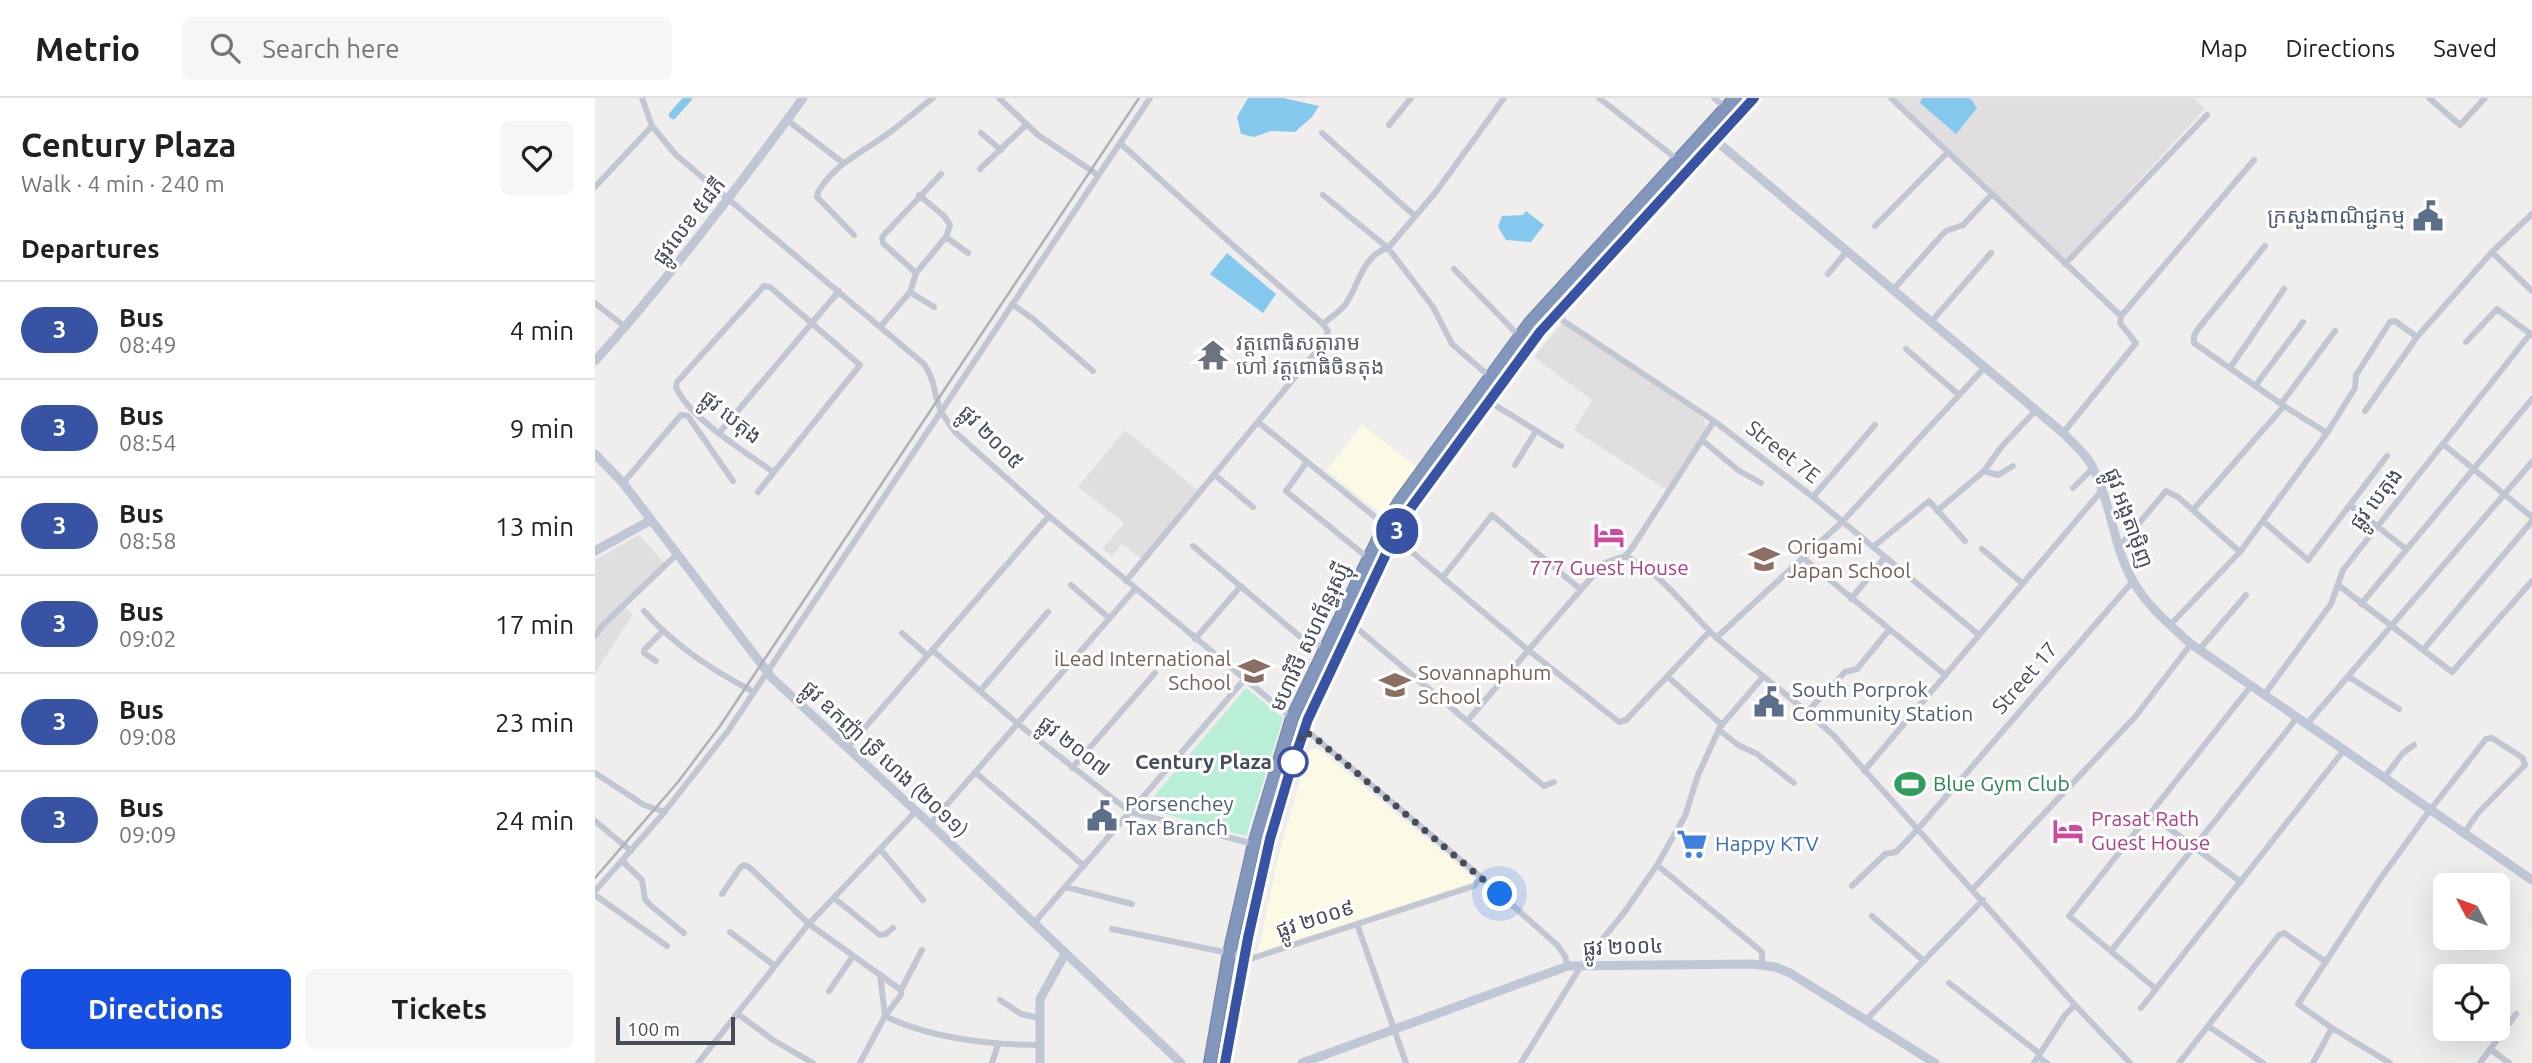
<!DOCTYPE html>
<meta charset="utf-8">
<style>
body{margin:0;font-family:Ubuntu,"Noto Sans Khmer",sans-serif;background:#f6f6f6;color:#202124;height:100vh;display:flex;flex-direction:column;font-size:26px;white-space:nowrap}
*{box-sizing:border-box;margin:0}
p{font-size:23px;color:#757577}
.icon{flex:none;width:38px;height:38px;fill:none;stroke:currentColor;stroke-width:2;stroke-linecap:round;stroke-linejoin:round}
.map{position:relative;flex:1;overflow:hidden}
.sheet{display:flex;flex-direction:column;background:#fff;width:595px}
.sheet>*{flex:none}
.badge{padding:0 14px;border-radius:23px;font-size:24px;line-height:46px}
.needle{width:46px;rotate:311deg}
.controls{position:absolute;left:1838px;top:775px;display:grid;gap:14px}
.controls a{display:grid;place-items:center;width:77px;height:77px;border-radius:10px;background:#fff;box-shadow:0 7px 28px #0002;font-size:35px}
.scale{position:absolute;left:21px;bottom:18px;width:119px;box-sizing:border-box;padding-left:7px;border:4px solid #454d5b;border-top:0;font-size:19px;line-height:24px;white-space:nowrap;color:#454d5b;-webkit-text-stroke:5px #fff;paint-order:stroke}
.you{position:absolute;width:35px;height:35px;margin:-18px;border:5px solid #fff;border-radius:50%;background:#1a73e8;box-shadow:0 0 0 10px #1a73e833}
.map>.badge{position:absolute;translate:-50% -50%;box-shadow:0 0 0 4px #fff}
h2{padding:0 21px;font-size:26px;line-height:63px}
.round{display:grid;place-items:center;flex:none;width:74px;height:74px;border-radius:10px;background:#f6f6f6}
.headline{display:flex;align-items:center;justify-content:space-between;height:119px;padding:0 21px}
h1{font-size:33px;font-weight:600;line-height:52px}
.button{display:flex;gap:14px;margin-top:auto;padding:14px 21px}
.button a{flex:1;height:80px;border-radius:10px;background:#1550e2;color:#fff;font-size:28px;font-weight:600;line-height:80px;text-align:center}
.button a+a{background:#f6f6f6;color:#202124}
ul{padding:0;list-style:none}
li{display:flex;align-items:center;gap:21px;height:98px;padding:0 21px;border-top:2px solid #e0e0e0}
li div{flex:1}
li b{display:block;font-size:26px}
li em{font-style:normal}
li .badge{min-width:77px;font-weight:700;text-align:center}
header{display:flex;align-items:center;gap:42px;box-sizing:border-box;height:98px;padding:0 35px;background:#fff;border-bottom:2px solid #e0e0e0}
header strong{font-size:33px}
nav{display:flex;gap:38px;margin-inline-start:auto;font-size:24px}
.search{width:490px;height:63px;background:#f6f6f6;display:flex;align-items:center;gap:18px;box-sizing:border-box;padding:0 24px;border-radius:10px;color:#757577;font-size:26px}
main{display:flex;flex:1;min-height:0}
.map>svg:first-child{display:block}
.commercial{fill:#fcf9e4}
.education{fill:#e1dedf}
.green{fill:#b9efd6}
.water{fill:#85c8ed}
.lines{fill:none;stroke-linecap:round;stroke-linejoin:round}
.canal{stroke:#85c8ed;stroke-width:8}
.highway-casing{stroke:#6e82a9;stroke-width:14}
.street{stroke:#c0c7d3;stroke-width:6}
.secondary{stroke:#bfc7d7;stroke-width:9}
.highway{stroke:#8397bd;stroke-width:12}
.rail{stroke:#afb1b8;stroke-width:2.5}
.line-casing{stroke:#fff;stroke-width:16}
.line{stroke:#3853a4;stroke-width:10}
.walk{stroke:#454d5b;stroke-width:7;stroke-dasharray:0 12.6}
.stop-dot{fill:#fff;stroke:#3853a4;stroke-width:3.5}
.labels{text-anchor:middle;stroke-width:6;stroke-linejoin:round;paint-order:stroke}
.service-label{font-size:21px;fill:#4e5e75;stroke:#fff;text-anchor:start}
.street-label{font-size:21px;fill:#454d5b;stroke:#fff}
.worship-label{font-size:21px;fill:#5b616d;stroke:#fff;text-anchor:start}
.education-label{font-size:21px;fill:#785e54;stroke:#fff;text-anchor:start}
.hotel-label{font-size:21px;fill:#b23c85;stroke:#fff}
.stop-label{font-size:21px;font-weight:bold;fill:#454d5b;stroke:#fff;text-anchor:end}
.leisure-label{font-size:21px;fill:#27864d;stroke:#fff;text-anchor:start}
.shop-label{font-size:21px;fill:#366cbe;stroke:#fff;text-anchor:start}
</style>
<header>
<strong>Metrio</strong>
<div class="search"><svg class="icon" aria-label="search" viewBox="0 0 24 24"><circle cx="10" cy="10" r="6"/><path d="M15 15l6 6"/></svg>Search here</div>
<nav><a>Map</a><a>Directions</a><a>Saved</a></nav>
</header>
<main>
<section class="sheet">
<div class="headline"><div><h1>Century Plaza</h1><p>Walk · 4 min · 240 m</p></div><a class="round"><svg class="icon" aria-label="heart" viewBox="0 0 24 24"><path d="M12 20l-8-8c-3-5 5-10 8-4 3-6 11-1 8 4z"/></svg></a></div>
<h2>Departures</h2>
<ul>
<li><span class="badge" style="background:#3853a4;color:#fff">3</span><div><b>Bus</b><p>08:49</p></div><em>4 min</em></li>
<li><span class="badge" style="background:#3853a4;color:#fff">3</span><div><b>Bus</b><p>08:54</p></div><em>9 min</em></li>
<li><span class="badge" style="background:#3853a4;color:#fff">3</span><div><b>Bus</b><p>08:58</p></div><em>13 min</em></li>
<li><span class="badge" style="background:#3853a4;color:#fff">3</span><div><b>Bus</b><p>09:02</p></div><em>17 min</em></li>
<li><span class="badge" style="background:#3853a4;color:#fff">3</span><div><b>Bus</b><p>09:08</p></div><em>23 min</em></li>
<li><span class="badge" style="background:#3853a4;color:#fff">3</span><div><b>Bus</b><p>09:09</p></div><em>24 min</em></li>
</ul>
<div class="button"><a>Directions</a><a>Tickets</a></div>
</section>
<div class="map">
<svg width="1937" height="965" viewBox="0 0 1937 965">
<rect width="100%" height="100%" fill="#f0eded"/>
<path class="commercial" d="M767,327L822,369L788,417L732,372Z
M722,650L880,781L878,784L663,855L684,755L714,652Z"/>
<path class="education" d="M1301,0H1598L1610,11L1472,160L1467,159Z
M968,224L1109,321L1111,330L1072,392L979,332L997,302L939,259Z
M530,332L604,393L547,461L527,446L517,458L507,451L529,425L483,389Z
M44,437L70,465L27,507L38,516L0,575V462Z"/>
<path class="green" d="M651,590L688,620L651,738L549,710Z"/>
<path class="water" d="M653,0H688L724,8L717,19L700,34L676,33L659,39L646,36L642,19Z
M1327,0H1375L1382,10L1361,36L1325,5Z
M931,113L949,127L936,144L911,142L903,129L907,118L928,117Z
M632,155L681,196L668,215L615,176Z"/>
<g class="lines">
<path class="canal" d="M78,17L93,0"/>
<g class="highway-casing">
<path id="highway" d="M615,965L634,856L659,746L697,620L790,427L805,403L934,226L1140,0
M630,965L649,858L675,741L693,680L713,621L799,439L815,411L945,234L1159,0"/>
</g>
<path class="street" d="M47,0L57,28L81,57L329,266C339,281 338,289 343,305C346,316 354,326 361,335L454,418L697,620
M404,0L443,37L503,77
M1004,0L1083,62
M1119,0L1131,10
M1296,0L1526,218
M1834,0L1865,27L1890,0
M192,22L247,64
M794,27L816,0
M386,35L406,52
M727,35L820,118
M525,45L632,142L728,226L733,233L729,244L531,483
M385,71L431,27
M0,89L57,28
M728,97L793,150L838,209L857,246L894,278
M1280,128L1353,54
M259,137L222,99L223,94C240,65 268,54 294,35C309,24 323,11 338,0
M351,139L373,155
M1670,148L1603,231L1599,238V245L1689,308L1732,335
M1897,154L1937,193
M1470,166L1612,17
M859,171L924,238
M321,175L288,145L287,139L346,76
M1233,176L1252,153
M1298,192L1345,139L1351,133L1368,127L1397,96
M315,194L339,209
M0,205L30,229
M417,206L438,221L498,273
M961,218L1119,323L1218,399L1383,536
M1336,224L1396,155
M728,226C735,220 744,214 750,207C764,188 767,157 793,150L841,94L909,0
M286,228L315,194L321,175L351,139L355,127L349,118L324,97
M1871,244L1902,211L1937,237
M1311,251L1364,297
M1635,270L1689,191
M1660,288L1708,224
M895,304L966,348
M1686,306L1740,233
M1770,313L1822,239L1897,154L1937,116
M663,324L790,427
M124,335L244,193
M1468,335L1541,245L1525,225L1526,218L1659,62
M1107,342L1143,372L1166,385
M1848,346L1937,419
M712,364L691,393L773,460
M920,367L941,333
M1389,373L1403,377L1418,368
M620,377L658,409
M28,385L86,317L93,318L138,383
M1478,390L1498,370
M163,394L265,267L175,189L169,188L82,284L81,289C94,320 151,354 178,374
M1218,399L1280,327
M1755,407L1811,451
M1598,412L1689,308
M1342,413L1389,373L1407,348L1441,312
M1668,423L1713,462L1792,358
M799,439L932,551L1024,624L1031,622L1115,533
M598,448L709,542L730,549
M1278,449L1334,403L1370,443
M1524,449L1571,393L1583,399L1645,454
M1387,451L1427,485
M1030,458C1067,474 1093,514 1123,541C1161,574 1202,603 1239,638L1480,907L1535,965
M1207,459L1349,576
M848,479L897,417L985,491
M476,487L514,520
M1743,487L1857,574L1937,483
M1256,501L1290,459
M1766,506L1937,301
M49,513C80,548 117,572 159,594
M758,527L949,688L959,684
M1575,527L1645,454L1732,335L1760,290L1761,277L1795,224L1800,223L1822,239
M307,535L332,557
M0,538L7,528L82,456
M1121,540L1247,424L1390,269
M600,541L646,488
M337,552L422,625L535,714L659,746
M1604,552L1651,497
M1828,552L1937,423
M61,563L49,555V552L67,534
M1073,579L1127,627
M1754,579L1804,611
M385,593L453,514
M1669,597L1736,506L1748,472L1935,236
M1213,613L1250,574L1262,571L1294,532
M872,623L1009,465L1030,458L1037,450L1119,323
M1712,626L1937,364
M1124,632L1143,647L1162,656L1199,685
M708,634L717,637L886,779L962,847L970,858L973,868
M253,649L454,418
M477,670L560,575
M1269,673L1508,391
M380,674L489,768
M0,675L49,707L70,714
M1789,680L1808,655L1819,647
M1555,716L1646,784
M0,723L36,753
M335,726L540,491
M285,751L328,802
M27,763L47,782L50,801L55,807L89,835
M1062,767L1167,854V866
M1257,788L1290,756L1301,754L1322,732L1538,483
M471,789L537,806
M1378,791L1540,619L1596,546
M0,793L67,717L133,633L555,0
M127,796L145,770L149,767L154,769L214,826L306,892V897L290,918L265,965
M0,797L72,848
M239,800L285,837L291,836L298,830
M1277,818L1329,863
M439,825L649,582
M762,826L811,965
M517,831L658,860L879,788L886,779
M135,834L180,868
M1516,853L1702,620
M285,876L290,918
M1354,885L1445,956
M1561,891L1474,818L1656,588
M306,892L327,852
M234,893L258,858
M405,902L426,916L444,920
M1546,910L1749,652
M143,916L178,942L218,965
M290,918C334,940 395,947 444,947
M1271,922L1388,802
M1613,928L1668,965
M1895,951L1914,965
M1443,959L1452,965
M103,965L211,829L321,713
M397,965L403,946
M926,965L986,868L1031,812L1062,767L1090,718L1103,677L1125,629L1168,579
M1439,965L1470,917L1480,907
M1584,965L1684,837L1689,835L1731,864
M1718,965L1737,930
M1795,965L1737,930L1703,906L1783,784L1835,712L1891,641L1897,640L1928,660L1930,667L1883,715L1869,735
M1885,965L1921,916"/>
<path class="secondary" d="M1120,42L1468,335C1479,346 1492,357 1499,372C1517,407 1518,449 1538,483C1552,508 1575,527 1596,546L1937,782
M0,263C75,179 142,91 208,0
M0,356L28,385L177,580L335,726L586,965
M0,453L56,422
M445,965V901L470,856
M707,965L973,868L1158,866L1180,869L1195,875L1340,965"/>
<use href="#highway" class="highway"/>
<path class="rail" d="M0,780L83,684L125,628L544,0"/>
</g>
<g class="lines">
<g class="line-casing">
<path id="line" d="M630,965L653,840L675,741L693,680L713,621L799,439L815,411L945,234L1159,0"/>
</g>
<use href="#line" class="line"/>
<path class="walk" d="M698,664L708,634L717,637L905,796"/>
</g>
<defs>
<g id="civic-bare" transform="scale(2.415)"><path d="M-.6-6.5H3V-4.5H.6V-3L4-1V1h2V6H-6V1h2V-1L-.6-3ZM-1.2 2.5V6h2.4V2.5Z" fill="#5c6f8a" stroke="#fff" stroke-width="2.5" paint-order="stroke"/></g>
<g id="temple-bare" transform="scale(2.415)"><path d="M0-6L5-2H3V0L6.5 2.5H4V6H1.5V3h-3V6H-4V2.5H-6.5L-3 0V-2H-5Z" fill="#6b7280" stroke="#fff" stroke-width="2.5" paint-order="stroke"/></g>
<g id="hotel-bare" transform="scale(2.415)"><path d="M-6-4.5h1.5V1H6V5H4.5V3h-9V5H-6ZM-4 0a1.8 1.8 0 1 1 3.6 0ZM.5 0V-2.5h3Q6-2.5 6 0Z" fill="#d1479c" stroke="#fff" stroke-width="2.5" paint-order="stroke"/></g>
<g id="school-bare" transform="scale(2.415)"><path d="M0-5L7-2L0 1L-7-2ZM-4 1L0 2.5L4 1V4Q0 6-4 4Z" fill="#8d6e63" stroke="#fff" stroke-width="2.5" paint-order="stroke"/></g>
<g id="stadium-bare" transform="scale(2.415)"><path d="M0-5a6.5 5 0 1 0 0 10a6.5 5 0 1 0 0-10ZM-3.5-1.8h7v3.6h-7Z" fill="#2e9e5b" stroke="#fff" stroke-width="2.5" paint-order="stroke"/></g>
<g id="supermarket-bare" transform="scale(2.415)"><path d="M-6-5.5h2.5l.6 2H6L4.5 2H-2.5L-4.4-4H-6ZM-1.5 3.2a1.3 1.3 0 1 0 .1 0ZM3 3.2a1.3 1.3 0 1 0 .1 0Z" fill="#3f7fe0" stroke="#fff" stroke-width="2.5" paint-order="stroke"/></g>
</defs>
<g fill-rule="evenodd">
<use href="#civic-bare" x="1833" y="118"/>
<use href="#temple-bare" x="618" y="257"/>
<use href="#hotel-bare" x="1014" y="437"/>
<use href="#school-bare" x="1169" y="461"/>
<use href="#school-bare" x="659" y="573"/>
<use href="#school-bare" x="800" y="587"/>
<use href="#civic-bare" x="1174" y="604"/>
<use href="#stadium-bare" x="1315" y="686"/>
<use href="#civic-bare" x="507" y="718"/>
<use href="#hotel-bare" x="1473" y="733"/>
<use href="#supermarket-bare" x="1097" y="746"/>
</g>
<circle class="stop-dot" cx="698" cy="664" r="14"/>
<g class="labels">
<g class="service-label">
<text x="1810" y="125" text-anchor="end">ក្រសួងពាណិជ្ជកម្ម</text>
<text x="1197" y="599">South Porprok<tspan x="1197" dy="24">Community Station</tspan></text>
<text x="530" y="713">Porsenchey<tspan x="530" dy="24">Tax Branch</tspan></text>
</g>
<g class="street-label">
<text transform="translate(94 123) rotate(-52)" y="7">ផ្លូវលេខ ៥៨ភី</text>
<text transform="translate(136 319) rotate(39)" y="7">ផ្លូវ បេតុង</text>
<text transform="translate(396 339) rotate(45)" y="7">ផ្លូវ ២០០៥</text>
<text transform="translate(1188 354) rotate(38)" y="7">Street 7E</text>
<text transform="translate(1781 401) rotate(-52)" y="7">ផ្លូវ បេតុង</text>
<text transform="translate(1534 420) rotate(70)" y="7">ផ្លូវ អង្តតាម៉ិញ</text>
<text transform="translate(715 539) rotate(-65)" y="7">មហាវិថី សហព័ន្ធរុស្ស៊ី</text>
<text transform="translate(1430 580) rotate(-49)" y="7">Street 17</text>
<text transform="translate(479 648) rotate(38)" y="7">ផ្លូវ ២០០៧</text>
<text transform="translate(290 661) rotate(43)" y="7">ផ្លូវ ឧកញ៉ា ទ្រី ហេង (២០១១)</text>
<text transform="translate(720 821) rotate(-18)" y="7">ផ្លូវ ២០០៩</text>
<text transform="translate(1028 849) rotate(-2)" y="7">ផ្លូវ ២០០៤</text>
</g>
<g class="worship-label">
<text x="641" y="252">វត្តពោធិសត្តារាម<tspan x="641" dy="24">ហៅ វត្តពោធិចិនតុង</tspan></text>
</g>
<g class="education-label">
<text x="1192" y="456">Origami<tspan x="1192" dy="24">Japan School</tspan></text>
<text x="636" y="568" text-anchor="end">iLead International<tspan x="636" dy="24">School</tspan></text>
<text x="823" y="582">Sovannaphum<tspan x="823" dy="24">School</tspan></text>
</g>
<g class="hotel-label">
<text x="1014" y="477">777 Guest House</text>
<text x="1496" y="728" text-anchor="start">Prasat Rath<tspan x="1496" dy="24">Guest House</tspan></text>
</g>
<g class="stop-label">
<text x="677" y="671">Century Plaza</text>
</g>
<g class="leisure-label">
<text x="1338" y="693">Blue Gym Club</text>
</g>
<g class="shop-label">
<text x="1120" y="753">Happy KTV</text>
</g>
</g>
</svg>
<div class="controls">
<a><svg class="needle" viewBox="-14 -14 28 28"><path d="M0-13l5 13h-10z" fill="#e53935"/><path d="M0 13l5-13h-10z" fill="#757577"/></svg></a>
<a><svg class="icon" aria-label="locate" viewBox="0 0 24 24"><circle cx="12" cy="12" r="6"/><path d="M12 2v4M12 18v4M2 12h4M18 12h4"/></svg></a>
</div>
<div class="scale">100 m</div>
<div class="you" style="left:905px;top:796px"></div>
<b class="badge" style="left:802px;top:433px;background:#3853a4;color:#fff">3</b>
</div>
</main>
